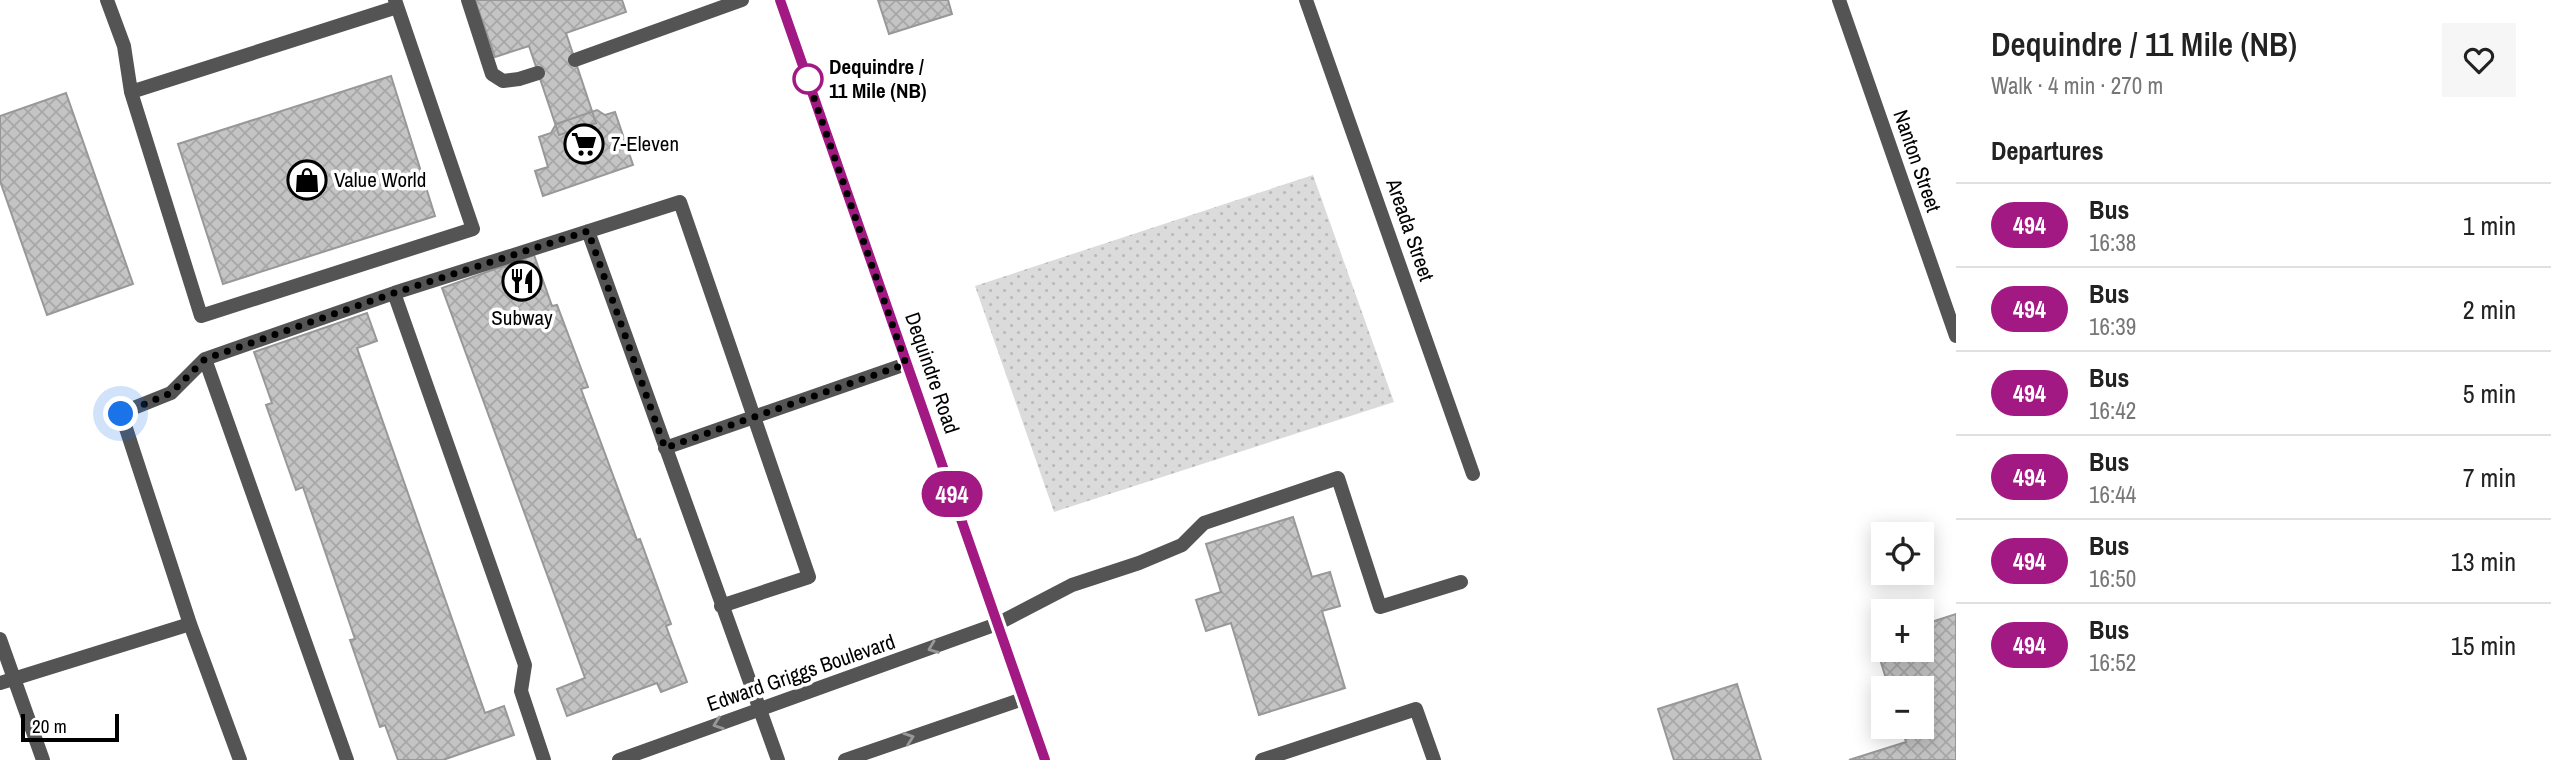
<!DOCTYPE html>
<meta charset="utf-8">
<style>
body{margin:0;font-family:"Archivo Narrow",sans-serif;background:#f6f6f6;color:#222;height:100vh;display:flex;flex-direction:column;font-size:26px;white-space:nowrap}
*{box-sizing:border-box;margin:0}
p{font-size:23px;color:#767676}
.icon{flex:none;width:38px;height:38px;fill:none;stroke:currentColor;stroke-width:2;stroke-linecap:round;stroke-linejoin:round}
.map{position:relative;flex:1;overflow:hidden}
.drawer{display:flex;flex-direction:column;background:#fff;width:595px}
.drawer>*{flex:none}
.badge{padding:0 14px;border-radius:23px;font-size:24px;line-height:46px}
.buttons{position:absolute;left:1871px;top:522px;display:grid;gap:14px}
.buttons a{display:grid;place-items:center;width:63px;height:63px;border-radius:0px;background:#fff;box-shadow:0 4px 18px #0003;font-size:35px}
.scale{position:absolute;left:21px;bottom:18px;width:98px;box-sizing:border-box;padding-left:7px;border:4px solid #000;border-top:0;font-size:19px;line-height:24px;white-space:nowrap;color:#000;-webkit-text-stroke:5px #fff;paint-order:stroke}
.you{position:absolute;width:35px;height:35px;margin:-18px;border:5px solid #fff;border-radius:50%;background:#1a73e8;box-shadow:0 0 0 10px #1a73e833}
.map>.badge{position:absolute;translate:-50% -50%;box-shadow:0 0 0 4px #fff}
h2{padding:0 35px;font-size:26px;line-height:63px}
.round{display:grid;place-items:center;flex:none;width:74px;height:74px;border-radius:0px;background:#f6f6f6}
.head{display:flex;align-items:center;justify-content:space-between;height:119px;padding:0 35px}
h1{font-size:33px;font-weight:600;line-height:52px}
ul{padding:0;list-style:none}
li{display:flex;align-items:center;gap:21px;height:84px;padding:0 35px;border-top:2px solid #e0e0e0}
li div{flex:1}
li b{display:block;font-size:26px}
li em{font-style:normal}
li .badge{min-width:77px;font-weight:700;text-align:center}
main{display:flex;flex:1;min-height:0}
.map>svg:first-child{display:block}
.grass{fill:url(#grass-dots)}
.building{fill:url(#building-cross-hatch);stroke:#989898;stroke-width:2}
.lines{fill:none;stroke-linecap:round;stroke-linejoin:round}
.service{stroke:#545454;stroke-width:14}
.minor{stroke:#545454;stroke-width:14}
.secondary{stroke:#212121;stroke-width:14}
.oneway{stroke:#989898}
.line-casing{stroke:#fff;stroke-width:16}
.line{stroke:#a31984;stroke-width:10}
.walk{stroke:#000;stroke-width:7;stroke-dasharray:0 12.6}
.stop-dot{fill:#fff;stroke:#a31984;stroke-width:3.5}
.labels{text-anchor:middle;stroke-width:7;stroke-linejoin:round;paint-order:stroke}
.stop-label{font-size:21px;font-weight:bold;fill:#000;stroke:#fff;text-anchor:start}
.poi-label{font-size:21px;fill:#000;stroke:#fff;text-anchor:start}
.street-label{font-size:21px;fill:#000;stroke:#fff}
</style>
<main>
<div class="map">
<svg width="1956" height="760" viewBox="0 0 1956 760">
<defs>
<pattern id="grass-dots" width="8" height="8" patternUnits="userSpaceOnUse" patternTransform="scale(1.75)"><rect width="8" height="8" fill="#dbdbdb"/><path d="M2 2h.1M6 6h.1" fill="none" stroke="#bababa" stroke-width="1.8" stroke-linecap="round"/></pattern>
<pattern id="building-cross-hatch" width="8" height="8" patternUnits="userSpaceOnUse" patternTransform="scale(1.75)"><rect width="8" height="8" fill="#c4c4c4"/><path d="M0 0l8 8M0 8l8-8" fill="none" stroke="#a7a7a7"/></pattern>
</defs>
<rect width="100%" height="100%" fill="#fff"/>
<path class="grass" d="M1313,175L1394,402L1054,512L975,286Z"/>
<path class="building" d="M475,0H622L626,12L566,33L596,123L559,135L529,46L495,57Z
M878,0H948L952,14L889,34Z
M391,76L435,216L223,284L178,144Z
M66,93L133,284L47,315L0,181V116Z
M597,110L605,115L615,112L633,165L543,196L535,171L548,167L539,137L551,133L556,124Z
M534,255L552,306L557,305L588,387L581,389L637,540L640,539L671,624L666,626L687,682L661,692L657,683L567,716L557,689L585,678L442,288Z
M367,313L377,341L357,348L485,713L504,706L514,735L443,760H398L385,725L380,727L350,640L355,639L303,487L296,490L266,405L272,403L254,352Z
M1293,517L1312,577L1330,572L1340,606L1322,611L1345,688L1259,715L1231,623L1206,631L1196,600L1221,592L1206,544Z
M1956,614V760H1849L1906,742L1901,726H1922V688H1889L1874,640L1883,637V649H1922V625Z
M1737,684L1761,760H1674L1658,709Z"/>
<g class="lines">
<path class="service" d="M107,0L124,46L131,92L201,316L473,229L395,0
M468,0L492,74L503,81L519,79L538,73
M575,60L742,0
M131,92L397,7
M588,231L778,760
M394,293L525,665L521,691L544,760
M205,359L171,393L121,413L190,624L240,760
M665,448L906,364
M997,624L1072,585L1139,563L1182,545L1204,523L1338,478L1380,607L1461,582
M0,683L190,624
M347,760L205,359L394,293L680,202L809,577L721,606
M1262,760L1416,709L1434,760"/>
<path class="minor" d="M1306,0L1473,474
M1839,0L1956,336
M0,639L43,760
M619,760L997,624
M845,760L1023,699"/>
<path class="secondary" d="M780,0L1045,760"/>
</g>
<defs><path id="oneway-chevron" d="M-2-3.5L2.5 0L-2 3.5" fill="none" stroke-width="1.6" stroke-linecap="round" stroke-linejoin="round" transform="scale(1.75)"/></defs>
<g class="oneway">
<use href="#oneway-chevron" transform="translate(933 648) rotate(159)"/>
<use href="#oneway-chevron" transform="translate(718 724) rotate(160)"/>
<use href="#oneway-chevron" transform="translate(909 738) rotate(-19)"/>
</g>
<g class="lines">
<g class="line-casing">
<path id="line" d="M780,0L1045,760"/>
</g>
<use href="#line" class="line"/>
<path class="walk" d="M121,414L171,393L205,359L394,293L588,231L665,448L906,364L806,75L808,79"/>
</g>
<defs>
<g id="supermarket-ring" transform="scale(2.0125)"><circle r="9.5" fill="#fff" stroke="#000" stroke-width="1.5"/><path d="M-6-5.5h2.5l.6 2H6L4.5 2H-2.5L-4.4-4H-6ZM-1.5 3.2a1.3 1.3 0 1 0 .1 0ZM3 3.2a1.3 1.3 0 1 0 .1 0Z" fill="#000"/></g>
<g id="shop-ring" transform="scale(2.0125)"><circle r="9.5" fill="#fff" stroke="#000" stroke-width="1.5"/><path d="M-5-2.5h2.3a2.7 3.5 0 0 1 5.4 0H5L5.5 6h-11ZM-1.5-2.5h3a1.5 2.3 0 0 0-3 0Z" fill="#000"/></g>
<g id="restaurant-ring" transform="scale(2.0125)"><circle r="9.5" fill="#fff" stroke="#000" stroke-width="1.5"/><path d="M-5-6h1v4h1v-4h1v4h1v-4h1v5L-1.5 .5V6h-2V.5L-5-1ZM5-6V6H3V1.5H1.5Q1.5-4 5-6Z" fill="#000"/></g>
</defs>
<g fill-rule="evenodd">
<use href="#supermarket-ring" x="584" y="144"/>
<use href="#shop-ring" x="307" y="180"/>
<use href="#restaurant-ring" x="522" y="281"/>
</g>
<circle class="stop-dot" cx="808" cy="79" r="14"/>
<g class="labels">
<g class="stop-label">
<text x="829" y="74">Dequindre /<tspan x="829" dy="24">11 Mile (NB)</tspan></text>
</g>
<g class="poi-label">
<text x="611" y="151">7-Eleven</text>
<text x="334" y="187">Value World</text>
<text x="522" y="325" text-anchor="middle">Subway</text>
</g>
<g class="street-label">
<text transform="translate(1917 161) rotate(71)" y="7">Nanton Street</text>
<text transform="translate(1410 230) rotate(71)" y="7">Areada Street</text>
<text transform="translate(932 373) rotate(71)" y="7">Dequindre Road</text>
<text transform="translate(801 673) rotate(-19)" y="7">Edward Griggs Boulevard</text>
</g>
</g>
</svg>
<div class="buttons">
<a><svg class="icon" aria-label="locate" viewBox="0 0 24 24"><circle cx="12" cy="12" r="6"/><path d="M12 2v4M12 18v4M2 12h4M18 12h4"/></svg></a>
<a>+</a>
<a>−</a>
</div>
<div class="scale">20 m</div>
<div class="you" style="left:121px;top:414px"></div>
<b class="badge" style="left:952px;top:494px;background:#a31984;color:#fff">494</b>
</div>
<section class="drawer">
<div class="head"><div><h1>Dequindre / 11 Mile (NB)</h1><p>Walk · 4 min · 270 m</p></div><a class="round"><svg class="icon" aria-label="heart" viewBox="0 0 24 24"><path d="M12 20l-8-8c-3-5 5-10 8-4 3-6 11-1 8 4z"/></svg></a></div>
<h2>Departures</h2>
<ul>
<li><span class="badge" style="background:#a31984;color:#fff">494</span><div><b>Bus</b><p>16:38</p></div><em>1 min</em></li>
<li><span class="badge" style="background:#a31984;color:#fff">494</span><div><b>Bus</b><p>16:39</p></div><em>2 min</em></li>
<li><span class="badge" style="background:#a31984;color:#fff">494</span><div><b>Bus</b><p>16:42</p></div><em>5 min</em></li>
<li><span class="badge" style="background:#a31984;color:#fff">494</span><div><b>Bus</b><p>16:44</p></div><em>7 min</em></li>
<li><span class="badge" style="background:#a31984;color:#fff">494</span><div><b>Bus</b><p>16:50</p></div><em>13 min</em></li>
<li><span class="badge" style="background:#a31984;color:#fff">494</span><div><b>Bus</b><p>16:52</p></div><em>15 min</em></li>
</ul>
</section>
</main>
